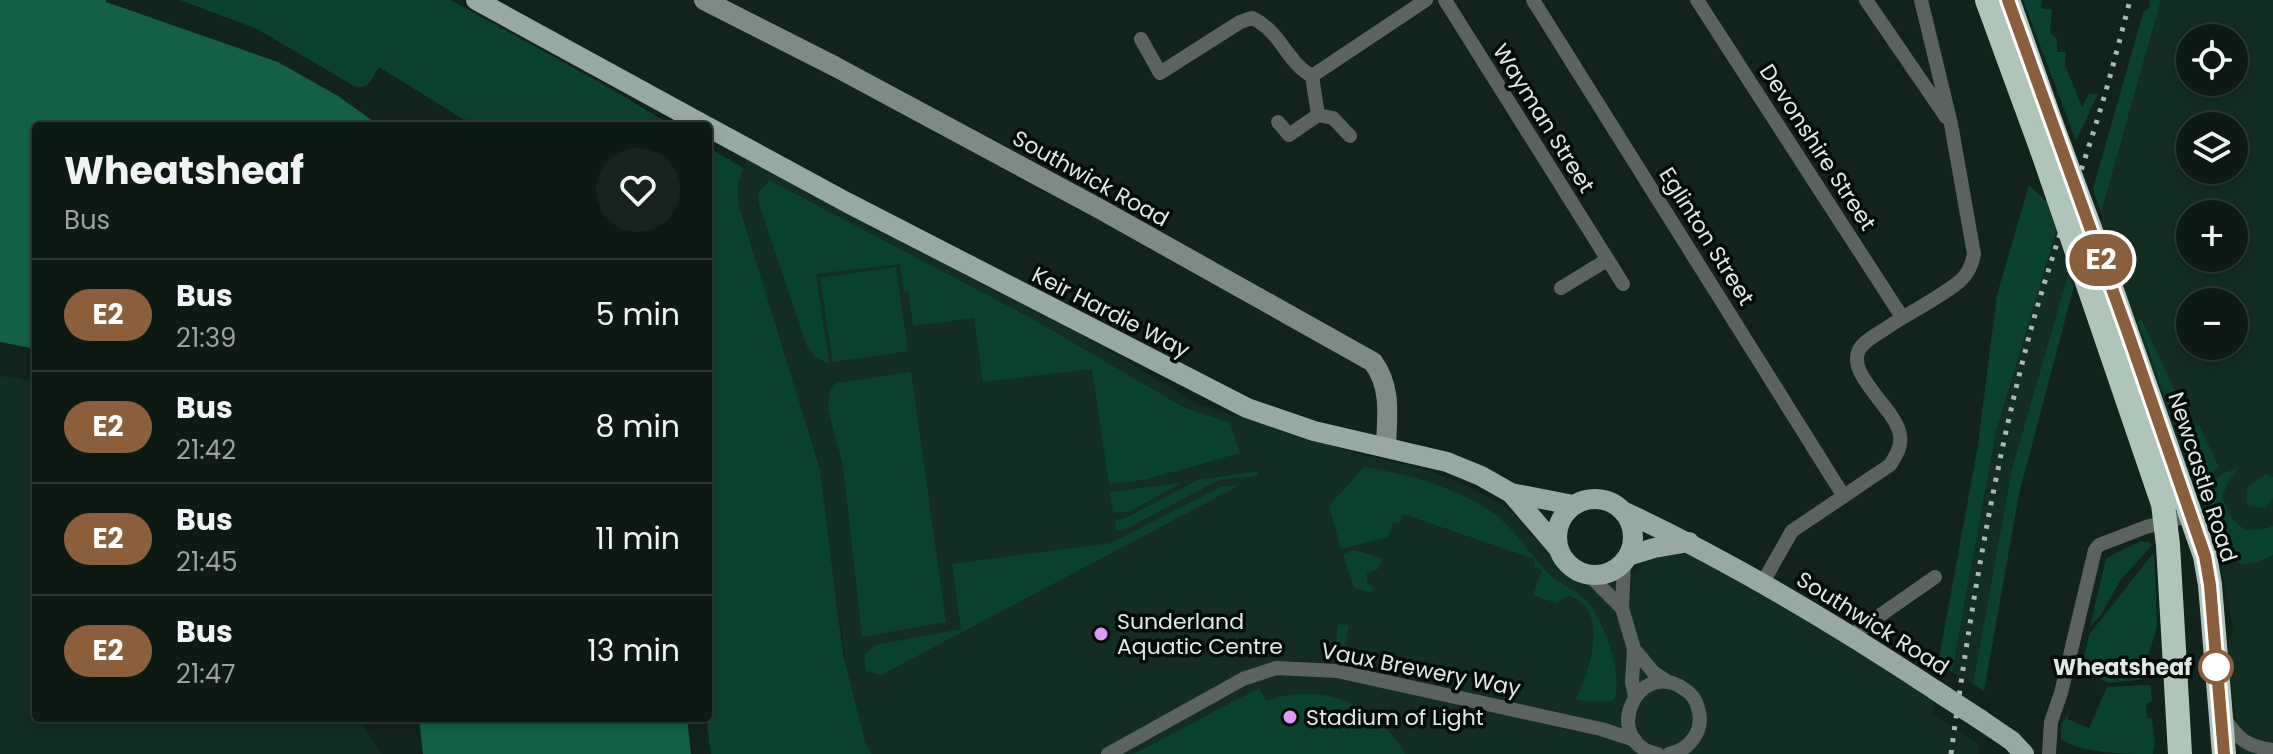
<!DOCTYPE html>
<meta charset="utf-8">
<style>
body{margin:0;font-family:Poppins,sans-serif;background:#16231d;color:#f1f3f6;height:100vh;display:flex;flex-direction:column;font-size:30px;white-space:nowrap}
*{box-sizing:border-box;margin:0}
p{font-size:26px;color:#9aa1a0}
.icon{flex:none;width:44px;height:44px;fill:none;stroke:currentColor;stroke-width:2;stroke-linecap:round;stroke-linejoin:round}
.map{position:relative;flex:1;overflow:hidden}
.drawer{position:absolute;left:32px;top:122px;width:680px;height:600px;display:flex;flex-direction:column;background:#0d1a14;border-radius:8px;box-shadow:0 4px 12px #0003,0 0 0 2px #2d3834}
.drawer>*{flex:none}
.badge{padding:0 16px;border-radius:26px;font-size:28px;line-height:52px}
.buttons{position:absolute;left:2176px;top:24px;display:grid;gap:16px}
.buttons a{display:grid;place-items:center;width:72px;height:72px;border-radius:50%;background:#0d1a14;box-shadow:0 4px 12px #0003,0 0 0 2px #2d3834;font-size:40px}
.map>.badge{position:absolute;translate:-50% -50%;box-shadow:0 0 0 4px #fff}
.round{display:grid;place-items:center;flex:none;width:84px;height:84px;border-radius:42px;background:#16231d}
.head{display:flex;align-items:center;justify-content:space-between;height:136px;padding:0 32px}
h1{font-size:38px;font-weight:700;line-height:60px}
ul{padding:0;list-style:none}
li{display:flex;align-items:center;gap:24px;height:112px;padding:0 32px;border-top:2px solid #2d3834}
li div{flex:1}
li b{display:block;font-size:30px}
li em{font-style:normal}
li .badge{min-width:88px;font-weight:700;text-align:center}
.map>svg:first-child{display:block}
.built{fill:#132d23;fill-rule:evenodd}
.green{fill:#0b412f}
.water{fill:#146046}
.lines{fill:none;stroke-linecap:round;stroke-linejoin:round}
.street{stroke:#5b635f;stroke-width:14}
.secondary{stroke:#7d8b84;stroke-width:20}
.primary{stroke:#97a9a0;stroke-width:20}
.highway{stroke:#afc5ba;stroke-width:24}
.rail{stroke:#acb8b2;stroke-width:5;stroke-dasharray:4 8;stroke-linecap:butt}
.primary-bridge{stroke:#97a9a0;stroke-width:20}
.highway-bridge{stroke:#afc5ba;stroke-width:24}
.line-casing{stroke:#fff;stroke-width:18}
.line{stroke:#8b5e3c;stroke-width:12}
.poi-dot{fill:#da9af6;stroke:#040a07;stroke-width:3}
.stop-dot{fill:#fff;stroke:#8b5e3c;stroke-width:4}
.labels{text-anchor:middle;stroke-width:7;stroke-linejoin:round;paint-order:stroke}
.street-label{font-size:22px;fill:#dee9e3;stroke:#040a07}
.poi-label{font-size:22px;fill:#dee9e3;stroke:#040a07;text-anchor:start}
.stop-label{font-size:22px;font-weight:bold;fill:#dee9e3;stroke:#040a07;text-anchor:end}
</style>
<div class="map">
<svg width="2273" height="754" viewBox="0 0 2273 754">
<rect width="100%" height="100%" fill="#11231b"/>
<path class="built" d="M2161,0H2273V754H2240L2228,656L2230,638L2234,632L2220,560L2200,494L2183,475L2098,231L2103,218L2101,213ZM2190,38H2234V82H2190ZM2190,126H2234V170H2190ZM2190,214H2234V258H2190ZM2190,302H2234V346H2190Z
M746,159L1037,308L1200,405L1352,452L1430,471L1465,485L1502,504L1515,515L1565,573L1593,587L1636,574L1646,561L1660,553L1689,552L1701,557L1887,669L1934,700L1932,713L1979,745L1978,754H872L866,745L847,675L820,469L738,203V185Z
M2029,185L2047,202L2074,286L2019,494L1984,691L1938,664L1978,445L1997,295Z
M0,376L36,381V718H358L382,754H0Z"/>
<path class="green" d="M180,0H451L601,83L673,126H474L379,67C371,78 370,91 354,86L257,29Z
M2023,0H2042L2041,8L2052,10L2050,32L2057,39V52H2066L2065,65L2082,107L2089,94H2098L2076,141Z
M2150,0H2161L2101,213L2093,189L2143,13L2149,8Z
M708,147L743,168L738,185V203L820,469L843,654L866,745L872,754H711L706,718H708Z
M769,180L1029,317L1183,407L1228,422L1231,425L1240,453L1144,480L1109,484L1092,369L983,382L974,318L913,326L908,291L904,292L900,264L816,274L829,364L817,358L808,349L759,204L758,194Z
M2029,185L2047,202L2056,231L1996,431L1952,672L1938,664L1978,445L1997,295Z
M896,267L908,351L833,362L820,278Z
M2068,275L2074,286L2019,494L1984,691L1973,684L2012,469Z
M2142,320L2189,421L2176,427L2138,322Z
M911,372L946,622L862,637L843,466L828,409L830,391L836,383Z
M2199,425L2219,467L2201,483L2192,471L2178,434Z
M1364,467C1407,474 1443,484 1481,505C1508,520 1525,547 1545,570C1556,582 1573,588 1585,599C1602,614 1626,681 1613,701L1587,702L1576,699C1589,673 1611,608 1569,596L1556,603L1533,595L1542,570L1534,566L1535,559L1403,514L1399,524L1393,522L1388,537L1341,549L1329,506Z
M2239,468L2230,478L2222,497C2234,525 2241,537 2273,526V555C2264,559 2253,565 2243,564C2222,561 2211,507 2205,488L2224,473Z
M1259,471L1256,476L1219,480L1126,529L1116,531L1115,520L1126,518L1198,480Z
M2266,474L2273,477V498L2265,508L2249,506L2246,500L2248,486Z
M1181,483L1131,511L1113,513L1110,492Z
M1240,485L881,675L866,671L864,655L875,645L961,629L952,564L1111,543L1220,487Z
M2139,542H2149L2152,545L2120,581L2101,615L2090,627L2106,558Z
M1355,550L1382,558L1378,569L1367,573V583L1373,587L1372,593L1354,588L1343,554Z
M2154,552L2157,627L2144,670V679L2109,683L2081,671L2089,635Z
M1338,624L1349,625L1345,651L1335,649Z
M2147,685L2151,686L2152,701L2146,704L2147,718L2152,719L2155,745L2153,754C2129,754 2081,754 2061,739V725L2070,710L2067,719L2089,728L2107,687Z
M1259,688L1266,701C1321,681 1376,703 1405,754H1134Z"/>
<path class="water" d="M0,0H106V2L278,62L338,96L380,126H36V349L0,342Z
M419,718H687L691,754H423Z"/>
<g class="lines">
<path class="street" d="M1445,0L1623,284
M1533,0L1843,495
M1697,0L1902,317
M1866,0L1946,117
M1141,39L1160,73L1240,22L1252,18C1281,31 1286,62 1312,76L1426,0
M1312,76L1318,115
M1318,115L1333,118L1350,136
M1278,122L1289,135L1318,115
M1561,288L1607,260
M1624,562L1622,608L1634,649L1632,682L1635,696
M1589,575L1622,608
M1763,582L1792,531L1890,465C1896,456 1902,446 1900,436C1898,410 1846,376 1859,350C1863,342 1874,336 1882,331C1907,313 1937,300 1960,281C1968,274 1972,265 1974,254L1951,124L1921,0
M1852,635L1935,577
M1634,649L1654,673L1668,682
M2224,718C2239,740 2246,746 2273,750
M1108,754L1243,679L1276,668L1337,671L1601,729L1635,740
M1658,754C1599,742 1638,656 1684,689C1691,693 1696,700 1698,708C1705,730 1690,750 1669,754
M2049,754L2051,722L2061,693L2095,550L2099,545L2146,527L2192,515"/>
<path class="secondary" d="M704,0L836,67L1100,209L1373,362C1392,388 1387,416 1386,447"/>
<path class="primary" d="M476,0L706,126
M708,127L848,203L1247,408L1314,431L1447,462L1481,476L1511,493L1573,505
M1511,493L1558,548
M1557 537a38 38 0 1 1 76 0a38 38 0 1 1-76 0Z
M1625,512C1734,563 1835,624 1935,690
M1628,556L1654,548L1689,542
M1981,720L2012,741L2024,754"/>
<path class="highway" d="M1987,0L2042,150
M2008,0L2051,123
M2095,242L2205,556L2210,585L2224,754
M2084,273L2163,504L2168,545L2180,754"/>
<path class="rail" d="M1951,754C1969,621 1990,490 2023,360C2045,270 2079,183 2105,94C2114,63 2122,31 2130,0"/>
<path class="primary-bridge" d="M1935,690L1981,720"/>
<path class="highway-bridge" d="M2051,123L2095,242
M2042,150L2084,273"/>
</g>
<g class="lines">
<g class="line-casing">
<path id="line" d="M2008,0L2128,333L2205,556L2210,585L2224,754"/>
</g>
<use href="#line" class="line"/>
</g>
<g class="poi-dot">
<circle cx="1101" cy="634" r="8"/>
<circle cx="1290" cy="717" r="8"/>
</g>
<circle class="stop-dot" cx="2216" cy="667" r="16"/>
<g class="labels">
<g class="street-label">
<text transform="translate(1544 118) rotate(58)" y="8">Wayman Street</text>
<text transform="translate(1818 147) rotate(57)" y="8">Devonshire Street</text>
<text transform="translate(1091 178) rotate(29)" y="8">Southwick Road</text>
<text transform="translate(1707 236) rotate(58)" y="8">Eglinton Street</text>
<text transform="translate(1111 312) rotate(27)" y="8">Keir Hardie Way</text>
<text transform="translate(2203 477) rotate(72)" y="8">Newcastle Road</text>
<text transform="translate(1873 623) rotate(32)" y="8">Southwick Road</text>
<text transform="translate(1421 669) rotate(11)" y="8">Vaux Brewery Way</text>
</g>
<g class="poi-label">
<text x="1117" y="629">Sunderland<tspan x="1117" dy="25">Aquatic Centre</tspan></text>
<text x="1306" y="725">Stadium of Light</text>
</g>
<g class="stop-label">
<text x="2192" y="675">Wheatsheaf</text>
</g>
</g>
</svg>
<div class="buttons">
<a><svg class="icon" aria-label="locate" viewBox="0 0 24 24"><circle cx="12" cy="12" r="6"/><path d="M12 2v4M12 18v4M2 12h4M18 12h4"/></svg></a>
<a><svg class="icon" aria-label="layers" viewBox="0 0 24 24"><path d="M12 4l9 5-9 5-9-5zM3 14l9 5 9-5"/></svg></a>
<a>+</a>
<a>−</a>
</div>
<b class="badge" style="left:2101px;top:260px;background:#8b5e3c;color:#fff">E2</b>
<section class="drawer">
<div class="head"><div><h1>Wheatsheaf</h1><p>Bus</p></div><a class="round"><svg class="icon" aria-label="heart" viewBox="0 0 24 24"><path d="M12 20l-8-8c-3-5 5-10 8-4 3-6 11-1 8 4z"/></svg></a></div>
<ul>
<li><span class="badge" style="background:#8b5e3c;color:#fff">E2</span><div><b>Bus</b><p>21:39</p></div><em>5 min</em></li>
<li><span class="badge" style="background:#8b5e3c;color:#fff">E2</span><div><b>Bus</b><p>21:42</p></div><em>8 min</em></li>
<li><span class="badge" style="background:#8b5e3c;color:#fff">E2</span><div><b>Bus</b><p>21:45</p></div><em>11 min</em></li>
<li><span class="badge" style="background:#8b5e3c;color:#fff">E2</span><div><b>Bus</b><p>21:47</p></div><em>13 min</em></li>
</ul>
</section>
</div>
